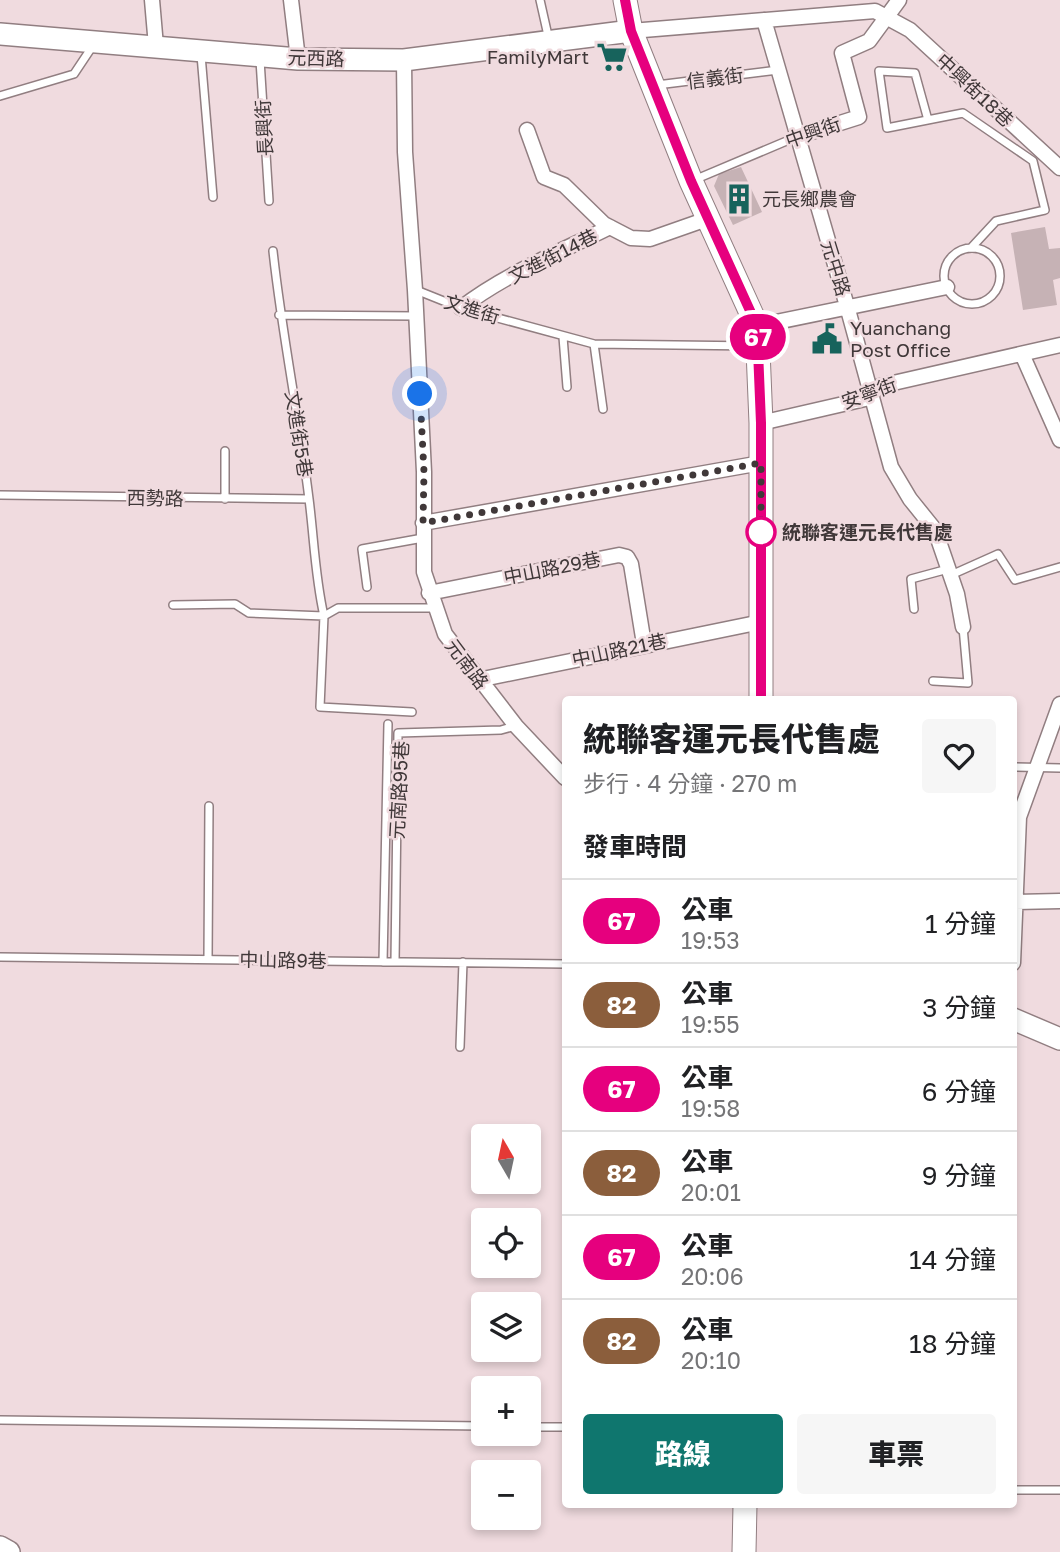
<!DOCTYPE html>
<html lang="zh-TW">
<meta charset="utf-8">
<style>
body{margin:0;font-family:"Golos Text","Noto Sans TC",sans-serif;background:#f6f6f6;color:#202124;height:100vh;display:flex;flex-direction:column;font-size:26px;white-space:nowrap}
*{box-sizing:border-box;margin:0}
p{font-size:23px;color:#757577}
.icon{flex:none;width:38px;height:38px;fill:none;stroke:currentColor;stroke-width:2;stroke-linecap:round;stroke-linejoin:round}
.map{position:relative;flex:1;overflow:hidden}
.sheet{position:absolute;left:562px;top:696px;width:455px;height:812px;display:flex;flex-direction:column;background:#fff;border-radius:7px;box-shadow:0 4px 10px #0003}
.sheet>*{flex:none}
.badge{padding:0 14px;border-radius:23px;font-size:24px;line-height:46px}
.needle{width:46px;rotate:351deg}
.fabs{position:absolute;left:471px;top:1124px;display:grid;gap:14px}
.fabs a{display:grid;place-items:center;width:70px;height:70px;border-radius:7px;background:#fff;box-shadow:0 4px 10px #0003;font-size:35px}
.you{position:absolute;width:35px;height:35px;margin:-18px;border:5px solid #fff;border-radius:50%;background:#1a73e8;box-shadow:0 0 0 10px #1a73e833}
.map>.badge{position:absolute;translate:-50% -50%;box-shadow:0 0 0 4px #fff}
h2{padding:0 21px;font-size:26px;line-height:63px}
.round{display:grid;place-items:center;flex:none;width:74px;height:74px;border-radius:7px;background:#f6f6f6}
.overview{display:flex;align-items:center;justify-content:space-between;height:119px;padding:0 21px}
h1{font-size:33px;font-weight:800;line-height:52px}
.action{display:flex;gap:14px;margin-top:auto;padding:14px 21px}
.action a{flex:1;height:80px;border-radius:7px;background:#0f766e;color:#fff;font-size:28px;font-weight:800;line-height:80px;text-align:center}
.action a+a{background:#f6f6f6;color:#202124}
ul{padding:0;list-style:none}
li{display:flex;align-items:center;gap:21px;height:84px;padding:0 21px;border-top:2px solid #e0e0e0}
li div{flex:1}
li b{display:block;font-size:26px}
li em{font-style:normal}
li .badge{min-width:77px;font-weight:700;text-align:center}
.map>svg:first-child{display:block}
.building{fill:#c6b2b5}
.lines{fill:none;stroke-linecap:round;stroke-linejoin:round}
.lane-casing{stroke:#917e81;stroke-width:10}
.street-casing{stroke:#917e81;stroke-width:17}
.secondary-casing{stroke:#917e81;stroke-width:24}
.primary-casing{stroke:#917e81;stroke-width:25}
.lane{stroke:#fff;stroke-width:7}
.street{stroke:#fff;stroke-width:14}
.secondary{stroke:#fff;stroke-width:21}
.primary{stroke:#fff;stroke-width:23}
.line-casing{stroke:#fff;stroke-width:16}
.line{stroke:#e6007e;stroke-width:10}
.walk{stroke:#403839;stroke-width:7;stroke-dasharray:0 12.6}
.stop-dot{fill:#fff;stroke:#e6007e;stroke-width:3.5}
.labels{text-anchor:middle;stroke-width:5;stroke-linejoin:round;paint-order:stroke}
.poi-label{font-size:19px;fill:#403839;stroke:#f0dbdf;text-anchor:start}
.street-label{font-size:19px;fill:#403839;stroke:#f0dbdf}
.stop-label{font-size:19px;font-weight:bold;fill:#403839;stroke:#f0dbdf;text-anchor:start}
</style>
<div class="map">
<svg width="1060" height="1552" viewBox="0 0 1060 1552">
<rect width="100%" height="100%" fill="#f0dbdf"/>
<path class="building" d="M741,167L762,212L733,225L714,186L719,174Z
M1045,227L1049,249L1060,248V278L1053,280L1057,305L1023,310L1011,233Z"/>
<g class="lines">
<g class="lane-casing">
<path id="lane" d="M540,0L549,40
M201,55L213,197
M260,60L269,201
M657,85L778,70
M0,96L74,74L94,44
M928,120L915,73L879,71L887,128L963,113L1033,161L1045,210L996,221L971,248
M694,180L796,137
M944 276a28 28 0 1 1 56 0a28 28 0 1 1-56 0Z
M416,290L461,308L594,344L756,346
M279,315L416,316
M563,337L567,387
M594,344L603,409
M0,495L309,499
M225,499V451
M951,575L998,554L1015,580L1060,567
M367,587L362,549L423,538
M173,605L235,604L249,613L324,616C315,577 314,538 309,499C299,416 282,335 273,251
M914,609L911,579L948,569
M933,681L968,683L963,627
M412,712L320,707L324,616L338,608H435
M1013,767L1060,768
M0,957L565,964
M208,959L209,806
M383,962L388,724
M395,962L398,733L501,730L515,726
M460,1047L463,962
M0,1420L483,1426
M528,1427H565
M1013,1490H1060"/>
</g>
<g class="street-casing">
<path id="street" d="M152,0L156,46
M291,0L298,59
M764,20L847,306L891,467L910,499L935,530L957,594L963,627
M631,31L875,11L910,30L1060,168
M404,60L405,152L415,290L424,472V572L445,634L516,726L565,778
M527,130L544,177L564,185L604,224L631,238L650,239L707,219
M796,137L859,117L842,53L869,41L899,0
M461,308C505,274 560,252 610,227
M757,326L947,287
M1022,354L1060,440
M761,423L865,399L880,386L1060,345
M423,523L761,463
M429,593L619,555L627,557L631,564L644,644
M478,680L761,622
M1016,902L1060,901
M1013,963L1019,817L1060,704"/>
</g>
<g class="secondary-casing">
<path id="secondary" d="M0,34L298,59L404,60L631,31
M1013,1019L1060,1039
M0,1547L9,1552"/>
</g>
<g class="primary-casing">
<path id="primary" d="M625,0L631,31L691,181L757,326L761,423V700
M744,1552L745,1505"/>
</g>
<use href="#lane" class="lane"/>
<use href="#street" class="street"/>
<use href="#secondary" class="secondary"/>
<use href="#primary" class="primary"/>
</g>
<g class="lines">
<g class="line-casing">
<path id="line" d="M625,0L631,31L691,181L757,326L761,423V700"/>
</g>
<use href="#line" class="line"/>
<path class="walk" d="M420,394L424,472L423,523L761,463V542V532"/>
</g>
<defs>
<g id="supermarket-bare" transform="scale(2.415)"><path d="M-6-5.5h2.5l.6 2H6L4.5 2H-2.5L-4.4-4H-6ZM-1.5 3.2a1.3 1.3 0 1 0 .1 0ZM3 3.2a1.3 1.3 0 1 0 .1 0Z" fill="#17635c" stroke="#f0dbdf" stroke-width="2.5" paint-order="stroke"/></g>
<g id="building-bare" transform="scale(2.415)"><path d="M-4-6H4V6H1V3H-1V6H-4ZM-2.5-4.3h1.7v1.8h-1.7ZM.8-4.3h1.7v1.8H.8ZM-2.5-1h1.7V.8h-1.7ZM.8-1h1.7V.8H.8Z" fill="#17635c" stroke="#f0dbdf" stroke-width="2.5" paint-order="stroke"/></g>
<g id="civic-bare" transform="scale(2.415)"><path d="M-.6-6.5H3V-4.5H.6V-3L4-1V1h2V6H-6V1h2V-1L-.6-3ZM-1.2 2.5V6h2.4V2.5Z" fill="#17635c" stroke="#f0dbdf" stroke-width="2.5" paint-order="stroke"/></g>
</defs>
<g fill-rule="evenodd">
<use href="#supermarket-bare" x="612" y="57"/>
<use href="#building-bare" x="739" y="199"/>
<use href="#civic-bare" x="827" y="339"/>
</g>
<circle class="stop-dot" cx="761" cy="532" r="14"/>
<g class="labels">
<g class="poi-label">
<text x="589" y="64" text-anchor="end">FamilyMart</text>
<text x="762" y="206">元長鄉農會</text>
<text x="850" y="335">Yuanchang<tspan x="850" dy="22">Post Office</tspan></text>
</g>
<g class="street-label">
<text transform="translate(316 58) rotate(2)" y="7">元西路</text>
<text transform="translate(715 78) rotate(-7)" y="7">信義街</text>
<text transform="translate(975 90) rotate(43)" y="7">中興街18巷</text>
<text transform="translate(264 128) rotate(-93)" y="7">長興街</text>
<text transform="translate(813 132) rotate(-19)" y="7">中興街</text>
<text transform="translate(553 256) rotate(-27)" y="7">文進街14巷</text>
<text transform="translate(836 268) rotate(73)" y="7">元中路</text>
<text transform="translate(472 309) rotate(17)" y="7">文進街</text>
<text transform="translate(869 393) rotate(-20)" y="7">安寧街</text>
<text transform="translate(299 434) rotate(81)" y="7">文進街5巷</text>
<text transform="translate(155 498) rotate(1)" y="7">西勢路</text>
<text transform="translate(552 568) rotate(-11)" y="7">中山路29巷</text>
<text transform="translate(619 650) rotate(-12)" y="7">中山路21巷</text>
<text transform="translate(467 664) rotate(53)" y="7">元南路</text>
<text transform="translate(399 790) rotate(-87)" y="7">元南路95巷</text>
<text transform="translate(283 960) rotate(1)" y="7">中山路9巷</text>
</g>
<g class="stop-label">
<text x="782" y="539">統聯客運元長代售處</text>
</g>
</g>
</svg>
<div class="fabs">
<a><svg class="needle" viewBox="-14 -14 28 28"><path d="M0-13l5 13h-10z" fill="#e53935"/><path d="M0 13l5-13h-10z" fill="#757577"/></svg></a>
<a><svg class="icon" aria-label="locate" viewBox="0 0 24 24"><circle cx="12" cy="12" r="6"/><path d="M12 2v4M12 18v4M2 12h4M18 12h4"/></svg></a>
<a><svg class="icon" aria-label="layers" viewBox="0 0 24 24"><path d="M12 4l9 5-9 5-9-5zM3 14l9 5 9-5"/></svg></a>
<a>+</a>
<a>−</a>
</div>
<div class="you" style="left:420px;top:394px"></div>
<b class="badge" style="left:758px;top:337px;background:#e6007e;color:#fff">67</b>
<section class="sheet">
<div class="overview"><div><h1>統聯客運元長代售處</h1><p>步行 · 4 分鐘 · 270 m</p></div><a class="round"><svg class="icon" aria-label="heart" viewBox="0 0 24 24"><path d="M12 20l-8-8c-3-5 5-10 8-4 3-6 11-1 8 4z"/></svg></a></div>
<h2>發車時間</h2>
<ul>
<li><span class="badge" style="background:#e6007e;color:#fff">67</span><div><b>公車</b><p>19:53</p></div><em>1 分鐘</em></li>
<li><span class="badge" style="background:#8b5e3c;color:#fff">82</span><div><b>公車</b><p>19:55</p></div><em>3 分鐘</em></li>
<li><span class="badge" style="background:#e6007e;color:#fff">67</span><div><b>公車</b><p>19:58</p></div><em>6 分鐘</em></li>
<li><span class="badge" style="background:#8b5e3c;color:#fff">82</span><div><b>公車</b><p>20:01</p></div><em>9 分鐘</em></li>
<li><span class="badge" style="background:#e6007e;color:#fff">67</span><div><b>公車</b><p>20:06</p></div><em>14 分鐘</em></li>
<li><span class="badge" style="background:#8b5e3c;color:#fff">82</span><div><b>公車</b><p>20:10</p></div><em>18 分鐘</em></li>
</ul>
<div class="action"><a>路線</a><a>車票</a></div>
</section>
</div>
